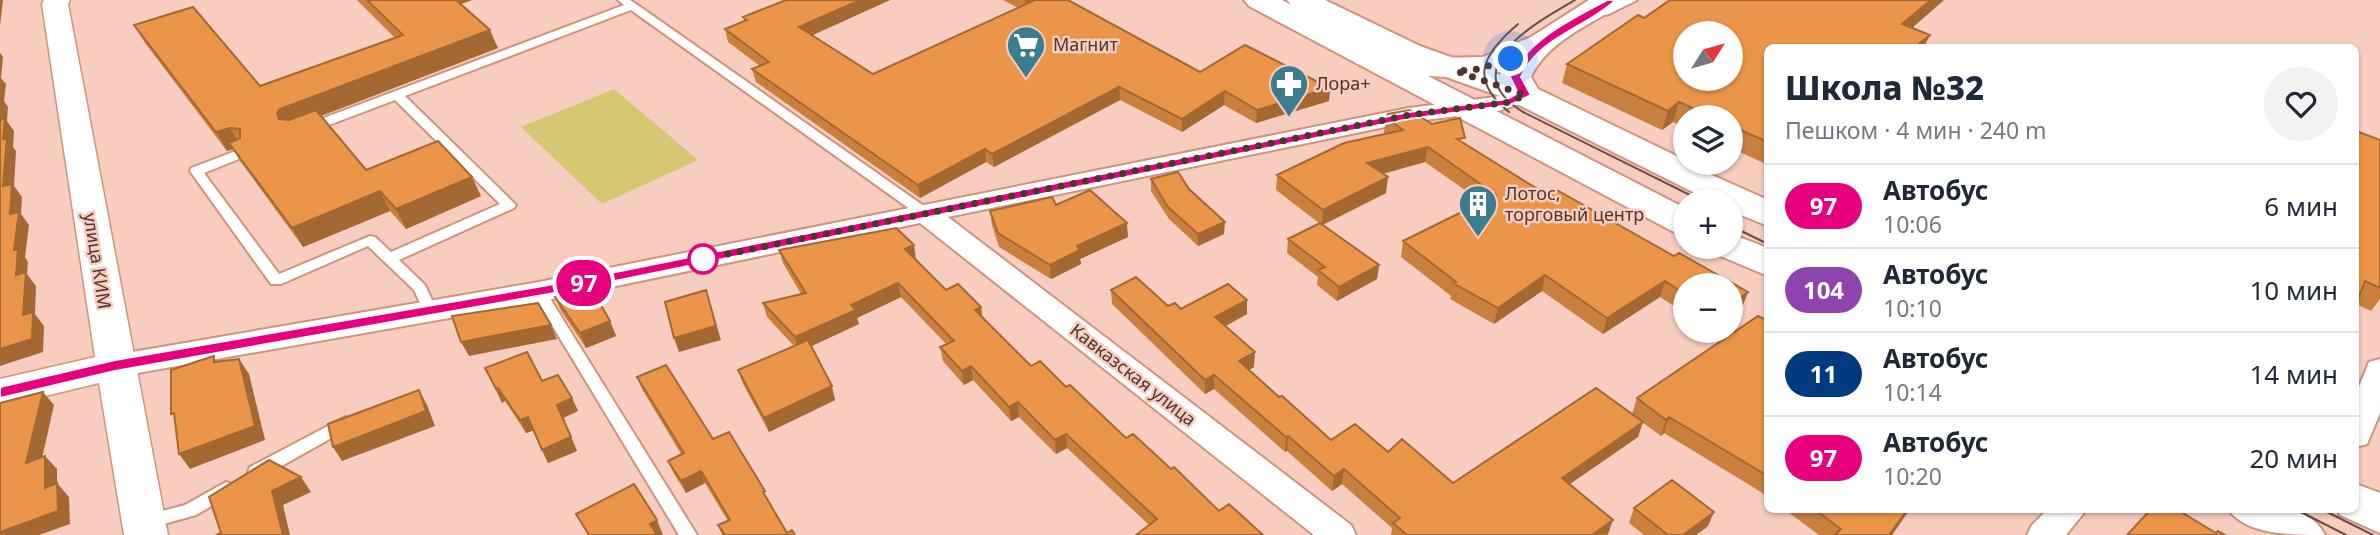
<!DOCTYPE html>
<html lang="ru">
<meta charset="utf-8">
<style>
body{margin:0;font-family:"Noto Sans",sans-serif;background:#f2f2f3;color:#1f2937;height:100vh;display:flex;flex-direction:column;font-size:26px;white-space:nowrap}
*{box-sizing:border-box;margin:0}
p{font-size:23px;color:#747a83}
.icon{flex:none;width:38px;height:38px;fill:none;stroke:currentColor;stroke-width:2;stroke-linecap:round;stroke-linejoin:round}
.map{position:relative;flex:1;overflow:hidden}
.panel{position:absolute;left:1764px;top:44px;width:595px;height:469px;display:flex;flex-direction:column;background:#fff;border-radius:10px;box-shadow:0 2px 5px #0004}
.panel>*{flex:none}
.badge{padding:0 14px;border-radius:23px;font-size:24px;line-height:46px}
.needle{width:46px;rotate:53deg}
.tools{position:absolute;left:1673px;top:21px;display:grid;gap:14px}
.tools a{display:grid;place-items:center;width:70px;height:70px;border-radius:50%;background:#fff;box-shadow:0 2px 5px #0004;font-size:35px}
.you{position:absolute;width:35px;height:35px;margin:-18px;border:5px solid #fff;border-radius:50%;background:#1a73e8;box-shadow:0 0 0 10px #1a73e833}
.map>.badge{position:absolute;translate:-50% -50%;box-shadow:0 0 0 4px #fff}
.round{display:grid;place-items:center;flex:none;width:74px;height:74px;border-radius:37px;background:#f2f2f3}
.overview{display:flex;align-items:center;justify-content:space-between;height:119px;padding:0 21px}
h1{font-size:33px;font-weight:800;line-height:52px}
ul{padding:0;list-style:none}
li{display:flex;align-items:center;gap:21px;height:84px;padding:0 21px;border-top:2px solid #e0e1e3}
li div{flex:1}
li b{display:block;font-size:26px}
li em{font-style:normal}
li .badge{min-width:77px;font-weight:700;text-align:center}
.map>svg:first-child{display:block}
.green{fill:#d6c872}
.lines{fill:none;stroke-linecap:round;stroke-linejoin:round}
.service-casing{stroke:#d2927c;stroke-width:4}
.minor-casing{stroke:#d2927c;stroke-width:4}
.tertiary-casing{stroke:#d2927c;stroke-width:3}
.secondary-casing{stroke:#d2927c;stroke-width:4}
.primary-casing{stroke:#d2927c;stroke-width:4}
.service{fill:#fff;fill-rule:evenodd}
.minor{fill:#fff;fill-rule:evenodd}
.tertiary{fill:#fff;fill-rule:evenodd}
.secondary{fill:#fff;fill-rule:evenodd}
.primary{fill:#fff;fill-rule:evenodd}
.tram{stroke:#6b4e44;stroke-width:2}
.wall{fill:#c9803f}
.shaded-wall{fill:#a46833}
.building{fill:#ea9549;stroke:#a46833;stroke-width:2;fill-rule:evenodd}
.line{fill:#e6007e;stroke:#fff;stroke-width:2}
.walk{stroke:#50352c;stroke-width:7;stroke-dasharray:0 12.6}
.stop-dot{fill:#fff;stroke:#e6007e;stroke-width:3.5}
.labels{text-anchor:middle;stroke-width:5;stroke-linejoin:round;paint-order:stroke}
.poi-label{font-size:18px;fill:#50352c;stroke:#f6cdbf;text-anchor:start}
.street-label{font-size:18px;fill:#50352c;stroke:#f6cdbf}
</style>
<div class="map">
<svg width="2380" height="535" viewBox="0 0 2380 535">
<rect width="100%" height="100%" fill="#f6cdbf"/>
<path class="green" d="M614,89L698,160L602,204L521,127Z"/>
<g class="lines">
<g class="service-casing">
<path id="service" d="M618,0H630L636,4L931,211L933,214L931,217H921L631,10L405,96L516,205L514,208L399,260L425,285L437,311L435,314H425L414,290L368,246L281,284H271L190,171L191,168L241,149H249L251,152L249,155L204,173L279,274L370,236L375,237L391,252L500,204L395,100L313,131H305L303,128L305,125L624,5Z
M1623,0H1637L1609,14L1605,15L1600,12Z
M539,287L544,289L697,535H679L532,292Z
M345,417L351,419L353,423L351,427L262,477L256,478L250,477L248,472L250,467Z
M226,482L232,484L234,489L232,494L196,515L149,528L143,526L140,521L143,516L185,505Z"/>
</g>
<g class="minor-casing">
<path id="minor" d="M1525,88L1533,90L1537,95L1533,100L1498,111L1409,122L948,217L1351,525L1356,535H1314L920,223L539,302L115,377L104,374L100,366L104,358L115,355L539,282L1409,108L1495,97Z
M2380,359V413L2367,444L2356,447V394L2369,362Z
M2048,509H2087L2066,535H2027L2032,525Z"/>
</g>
<g class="tertiary-casing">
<path id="tertiary" d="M44,0H70L68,4L168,535H124L99,383L0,407V379L95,357L42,4Z"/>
</g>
<g class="secondary-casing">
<path id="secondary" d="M1287,0H1325L1420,46L1537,88L1541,95L1537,102L1525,105L1398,60L1292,6Z"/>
</g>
<g class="primary-casing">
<path id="primary" d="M1244,0H1282L1383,52L1396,48L1434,58L1483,57L1531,37L1589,0H1625L1620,6C1590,24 1546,43 1531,77L1538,89L1685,160V163L1768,200V226L1731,211V201H1711L1513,102L1499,77L1501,72L1469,78L1428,76L1685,208V235L1672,231L1249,6Z
M1731,234L1768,248V276L1718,255L1713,247H1731Z
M2356,484L2380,493V533L2340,515L2337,509H2356Z
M2228,509C2262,509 2307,500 2325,535C2291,535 2246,535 2228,509Z"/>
</g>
<use href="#service" class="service"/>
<use href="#minor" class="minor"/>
<use href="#tertiary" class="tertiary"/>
<use href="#secondary" class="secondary"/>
<use href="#primary" class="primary"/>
<path class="tram" d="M1575,0C1537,22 1452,68 1523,112L1702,201
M1509,112C1468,79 1483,54 1518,24
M1731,226L1768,244
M2295,509L2346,535
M2321,509L2373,535"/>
</g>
<path class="wall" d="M357,0H472L461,4L498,48L321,115L366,170L481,196L406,229L390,211L303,247L240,161L233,149L227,151L145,43L134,25L260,86L395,38Z
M786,0H890L812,35L873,74L1018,8L1003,0H1068L1200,72L1330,88L1329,101L1256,123L1224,105L1182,132L1120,100L994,167L986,162L920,198L756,82L752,69L760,66L728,42L725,29L744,21L743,17Z
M1644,18L1768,47V165L1731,148V117H1685V127L1673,122L1662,130L1562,83L1567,64Z
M1386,118L1464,143L1544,193L1742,308L1685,285V313L1660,297L1603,334L1542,291L1494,324L1450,299L1451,296L1401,257L1403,241L1482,202L1425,162L1383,174L1386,193L1323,225L1379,265L1377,279L1337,301L1317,285L1318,277L1287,253L1288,239L1319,223L1276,190L1277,175L1385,134L1384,133Z
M2380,140V299L2371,311L2356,304Z
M1151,179L1189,189L1224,234L1198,246L1169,219L1151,191Z
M1056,205L1128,237L1080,259L1081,264L1051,279L999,247L992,225L990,211Z
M779,250L916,259L946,290L981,307L982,317L1031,366L1066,387L1126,438L1171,469L1219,511L1263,535L1149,525L1067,448L1056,454L1019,417L1011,421L973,380L964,385L943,361L940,347L946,344L901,297L857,318L859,324L811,346L835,400L769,432L743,384L738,370L794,346L767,317L763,303L801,294L783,263Z
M1111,290L1181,309L1247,314L1225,326L1254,367L1249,370L1279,397L1331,440L1388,452L1453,483L1632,414L1637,398L1768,321V497L1756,489L1664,433L1661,436L1642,422L1638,437L1570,484L1608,534V535H1391L1392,528L1342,484L1332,491L1287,451L1285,452L1214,389L1205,394L1112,304Z
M555,297L610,321L616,336L586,348L561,311Z
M485,368L542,381L572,398L578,411L563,418L577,451L548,463L534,430L526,433L505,401L502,403Z
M637,377L713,439L769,503L787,533L795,535H722L718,525L728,521L705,483L686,493L673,472L668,461L681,454L642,389Z
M1634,508L1708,526L1696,535H1644L1629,523Z
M1784,509H1910L1892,535H1819Z"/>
<path class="shaded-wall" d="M0,0H3L0,26Z
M449,0H472L452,7Z
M860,0H890L802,40L799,27Z
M1025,0H1051L1026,12Z
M1931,0H1944L1895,43L1902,24Z
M490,30L498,48L290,128L279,119L277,113L280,109Z
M1930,35L1924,47H1915Z
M0,53L3,57L1,78L6,84L4,101L8,107L7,121L14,131L13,147L16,151L14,186L22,197L21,214L29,225L25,257L28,262L27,274L36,286L35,314L44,326L43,352L0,366V349L23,315L16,275L10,214L3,186V139L0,124Z
M1119,87L1120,100L994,167L992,154Z
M1330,88L1329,101L1256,123L1257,110Z
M1225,91L1224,105L1182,132V119Z
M1679,102L1673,122L1662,130L1668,111Z
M230,128L241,146L229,143L233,149L227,151L216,132Z
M1428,147L1425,162L1366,178L1367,163Z
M985,149L986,162L920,198L918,185Z
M472,177L481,196L406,229L396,209Z
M1388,177L1386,193L1322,225L1323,210Z
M380,191L390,211L303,247L292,228Z
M1225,222L1224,234L1198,246V234Z
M1127,223L1128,237L1080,259L1081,264L1051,279L1050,265L1077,246Z
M914,245L916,259L908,263L905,249Z
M1379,265L1377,279L1337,301L1339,287Z
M1545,275L1542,291L1494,324L1498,308Z
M1665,281L1660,297L1603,334L1607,318Z
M898,283L901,297L857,318L859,324L799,352L795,337L851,305Z
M706,290L721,340L679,352L674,338Z
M1748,292L1742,308L1731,316V304Z
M1247,300V314L1215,332V317Z
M981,307L983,321L975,310Z
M610,321L616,336L586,348L580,333Z
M551,325L557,339L469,356L461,342Z
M1255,352L1254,367L1239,376V361Z
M239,359L249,374L265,440L190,469L179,454Z
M971,366L973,380L964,385L962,371Z
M1214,375V389L1205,394V380Z
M832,386L835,400L769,432L764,418Z
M498,388L505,401L502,403L496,389Z
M419,390L427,405L435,426L342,461L333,447Z
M43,392L54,405L38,476L26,463Z
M572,398L578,411L563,418L577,451L548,463L542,450L557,405Z
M1018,402L1019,417L1011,421L1009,407Z
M528,417L535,430L526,433L520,420Z
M1669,417L1664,433L1661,436L1666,420Z
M1643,422L1638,437L1558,492L1562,478Z
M1066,434L1067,448L1056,454L1055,440Z
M1288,436L1287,451L1285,452L1286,437Z
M45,456L57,469V501L45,488Z
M1344,469L1342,484L1332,491L1334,476Z
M701,471L705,483L686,493L681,481Z
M301,477L311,492L283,505L290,535H283L272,491Z
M57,483L69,497L70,524L39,535H0V532Z
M1908,509H1910L1892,535H1889Z
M1714,512L1708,526L1696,535H1683Z
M657,520L663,535H655L650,524Z
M1613,520L1608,534L1592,535Z"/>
<path class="building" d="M367,0H456L490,30L280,109L277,113L279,119L289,120L316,110L366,170L438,141L472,177L396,209L380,191L292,228L229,143L240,138V129L230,128L216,132L134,25L193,7L260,86L403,35Z
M786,0H860L799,27L873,74L1035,0H1068L1200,72L1245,45L1330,88L1257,110L1225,91L1182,119L1119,87L992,154L985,149L918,185L752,69L769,62L725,29L747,20L743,17Z
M1670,0H1931L1902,24L1930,35L1915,47H1768V142L1731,126V117H1712L1679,102L1668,111L1567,64L1638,15L1644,18ZM1685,33H1731V79H1685Z
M1410,110L1432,124L1460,118L1465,138L1457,139L1544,193L1555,189L1674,256L1679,253L1748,292L1731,304V285H1685V294L1665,281L1607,318L1545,275L1498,308L1453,283L1456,282L1403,241L1496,195L1428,147L1367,163L1388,177L1323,210L1277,175L1344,143L1403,130L1386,118L1388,114Z
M5,118L3,139L7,138L3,186L12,184L10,214L19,212L14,250L18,249L16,275L26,272L23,315L33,312L32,339L0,349V120Z
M2356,131L2380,140V288L2365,281L2356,304Z
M1178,172L1189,189L1225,222L1198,234L1168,207L1151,179Z
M1090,190L1127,223L1077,246L1080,250L1050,265L998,233L990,211L1052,197L1056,205Z
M1320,223L1379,265L1339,287L1318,270L1325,267L1288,239Z
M896,228L914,245L905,249L946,290L958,284L981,307L975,310L1031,366L1040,361L1066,387L1070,385L1126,438L1133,434L1171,469L1174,467L1219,511L1229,504L1263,535H1136L1157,519L1066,434L1055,440L1018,402L1009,407L971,366L962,371L940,347L954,341L898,283L851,305L856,310L795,337L763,303L806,293L779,250Z
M1136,277L1168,306L1175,303L1181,309L1228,284L1247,300L1215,317L1255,352L1239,361L1279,397L1282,396L1331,440L1355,424L1388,452L1402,439L1453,483L1596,388L1643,422L1562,478L1613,520L1592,535H1407L1393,523L1400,518L1344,469L1334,476L1288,436L1286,437L1214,375L1205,380L1111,290Z
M589,284L610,321L580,333L555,297Z
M706,290L716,326L674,338L665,302Z
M538,303L551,325L461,342L452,316Z
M1758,316L1768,321V476L1669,417L1666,420L1637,398Z
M808,340L832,386L764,418L738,370Z
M527,352L542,381L558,375L572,398L557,405L571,437L542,450L528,417L520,420L498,388L496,389L485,368Z
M214,356V362L239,359L255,426L179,454L174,413L171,414V370Z
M666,365L713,439L729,432L765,491L763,492L787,533L792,530L795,535H725L718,525L730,520L701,471L681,481L668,461L684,453L637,377Z
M419,390L426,411L333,447L328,424Z
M43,392L26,463L45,456V488L57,483L58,511L0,532V403Z
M269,460L301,477L272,491L283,535H216L221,533L209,497Z
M1672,480L1714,512L1683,535H1668L1634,508Z
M634,484L657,520L650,524L657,535H589L576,514Z
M1814,509H1908L1889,535H1835L1841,529Z
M2151,509H2176L2216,533L2218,531L2225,535H2127Z"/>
<path class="line" d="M1607,0H1616C1586,28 1539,37 1521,77L1531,95L1510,105L1409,119L566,291L115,371L0,398V387L115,360L566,282L1409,112L1507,99L1518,93L1510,77C1528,39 1572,19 1607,0Z"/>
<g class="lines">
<path class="walk" d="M703,259L1409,115L1510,102L1525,95L1456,71L1474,70L1511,59"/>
</g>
<defs>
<g id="supermarket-pin" transform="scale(2.0125)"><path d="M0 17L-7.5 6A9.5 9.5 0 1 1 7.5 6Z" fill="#3c7c8f" stroke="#f6cdbf"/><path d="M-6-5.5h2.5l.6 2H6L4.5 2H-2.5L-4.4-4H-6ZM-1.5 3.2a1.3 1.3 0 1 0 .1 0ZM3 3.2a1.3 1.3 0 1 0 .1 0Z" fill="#fff"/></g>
<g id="pharmacy-pin" transform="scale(2.0125)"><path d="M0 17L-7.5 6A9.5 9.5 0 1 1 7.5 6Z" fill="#3c7c8f" stroke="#f6cdbf"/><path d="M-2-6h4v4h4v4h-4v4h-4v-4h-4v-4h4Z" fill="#fff"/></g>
<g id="building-pin" transform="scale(2.0125)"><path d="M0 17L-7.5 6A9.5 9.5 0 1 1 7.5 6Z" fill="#3c7c8f" stroke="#f6cdbf"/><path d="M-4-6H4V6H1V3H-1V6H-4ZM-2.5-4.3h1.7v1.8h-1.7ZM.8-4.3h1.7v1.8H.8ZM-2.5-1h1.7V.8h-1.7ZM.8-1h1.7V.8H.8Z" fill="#fff"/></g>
</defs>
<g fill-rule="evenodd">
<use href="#supermarket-pin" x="1026" y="45"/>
<use href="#pharmacy-pin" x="1289" y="84"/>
<use href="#building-pin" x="1478" y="204"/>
</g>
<circle class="stop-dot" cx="703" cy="259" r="14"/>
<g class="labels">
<g class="poi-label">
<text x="1053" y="51">Магнит</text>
<text x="1316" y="90">Лора+</text>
<text x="1505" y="200">Лотос,<tspan x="1505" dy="21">торговый центр</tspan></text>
</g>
<g class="street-label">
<text transform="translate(97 261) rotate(81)" y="6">улица КИМ</text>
<text transform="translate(1133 375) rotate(38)" y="6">Кавказская улица</text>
</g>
</g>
</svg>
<div class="tools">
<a><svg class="needle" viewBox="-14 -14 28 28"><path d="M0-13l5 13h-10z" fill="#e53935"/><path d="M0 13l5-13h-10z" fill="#747a83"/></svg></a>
<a><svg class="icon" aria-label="layers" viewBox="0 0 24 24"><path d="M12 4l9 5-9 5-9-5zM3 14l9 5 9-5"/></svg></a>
<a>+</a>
<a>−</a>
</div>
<div class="you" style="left:1511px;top:59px"></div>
<b class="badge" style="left:584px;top:283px;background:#e6007e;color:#fff">97</b>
<section class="panel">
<div class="overview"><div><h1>Школа №32</h1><p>Пешком · 4 мин · 240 m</p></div><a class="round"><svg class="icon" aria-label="heart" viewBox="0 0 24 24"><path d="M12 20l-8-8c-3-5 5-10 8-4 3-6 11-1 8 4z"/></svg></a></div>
<ul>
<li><span class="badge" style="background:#e6007e;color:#fff">97</span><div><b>Автобус</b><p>10:06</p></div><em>6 мин</em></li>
<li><span class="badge" style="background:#8e44ad;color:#fff">104</span><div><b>Автобус</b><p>10:10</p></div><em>10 мин</em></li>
<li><span class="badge" style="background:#003b80;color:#fff">11</span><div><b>Автобус</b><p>10:14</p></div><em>14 мин</em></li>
<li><span class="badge" style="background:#e6007e;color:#fff">97</span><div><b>Автобус</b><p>10:20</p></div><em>20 мин</em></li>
</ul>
</section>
</div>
